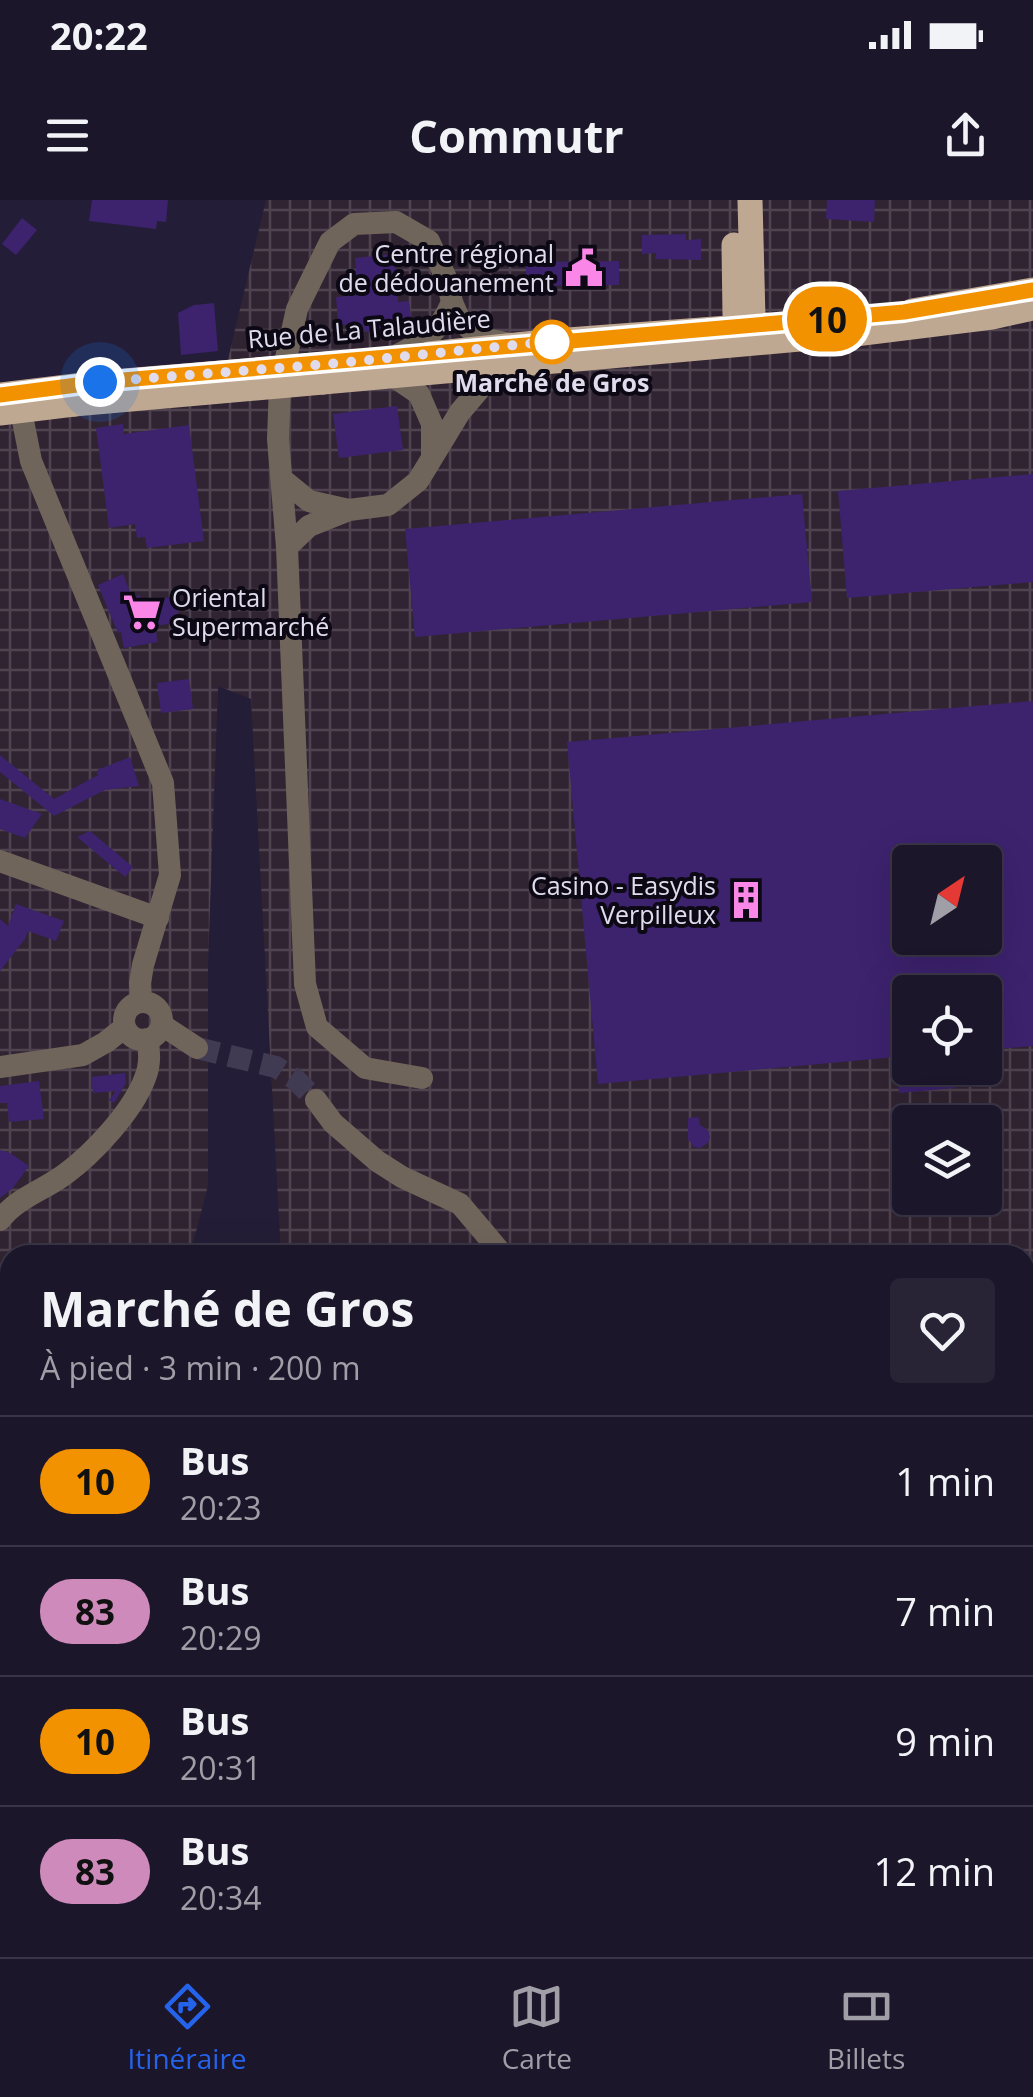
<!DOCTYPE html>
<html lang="fr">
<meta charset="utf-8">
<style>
body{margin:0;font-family:"Open Sans",sans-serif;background:#282335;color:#f1f3f6;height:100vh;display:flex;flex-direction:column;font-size:38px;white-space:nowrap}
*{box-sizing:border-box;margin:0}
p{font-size:32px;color:#a09fa8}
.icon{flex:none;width:55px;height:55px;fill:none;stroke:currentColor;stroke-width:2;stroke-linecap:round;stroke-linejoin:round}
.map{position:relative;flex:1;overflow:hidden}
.details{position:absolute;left:0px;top:1045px;width:1035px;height:712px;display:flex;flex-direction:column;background:#1b1629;border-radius:30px 30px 0 0;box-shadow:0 10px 40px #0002,0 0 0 2px #393546}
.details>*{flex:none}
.badge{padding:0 20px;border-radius:32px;font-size:35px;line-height:65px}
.needle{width:65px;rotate:35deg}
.fabs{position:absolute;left:892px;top:645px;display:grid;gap:20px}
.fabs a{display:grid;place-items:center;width:110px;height:110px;border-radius:10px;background:#1b1629;box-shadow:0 10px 40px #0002,0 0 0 2px #393546;font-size:50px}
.you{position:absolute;width:50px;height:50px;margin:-25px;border:8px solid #fff;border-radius:50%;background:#1a73e8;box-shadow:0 0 0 15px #1a73e833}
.map>.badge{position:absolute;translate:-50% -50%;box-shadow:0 0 0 5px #fff}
.round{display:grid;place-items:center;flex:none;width:105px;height:105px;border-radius:10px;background:#282335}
.summary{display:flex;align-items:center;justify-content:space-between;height:170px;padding:0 40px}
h1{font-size:48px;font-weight:700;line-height:75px}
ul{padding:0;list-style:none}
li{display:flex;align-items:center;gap:30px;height:130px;padding:0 40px;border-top:2px solid #393546}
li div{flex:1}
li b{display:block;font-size:38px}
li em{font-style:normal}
li .badge{min-width:110px;font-weight:700;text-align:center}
.status{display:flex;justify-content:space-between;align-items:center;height:70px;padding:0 50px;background:#1b1629;direction:ltr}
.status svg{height:28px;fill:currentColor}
header{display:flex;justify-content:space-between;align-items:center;height:130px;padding:0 40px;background:#1b1629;font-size:45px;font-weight:700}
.tab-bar{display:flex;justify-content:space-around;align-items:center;height:140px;border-top:2px solid #393546;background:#1b1629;font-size:28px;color:#a09fa8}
.tab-bar a{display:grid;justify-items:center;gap:5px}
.tab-bar .on{color:#2563eb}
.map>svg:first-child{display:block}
.industrial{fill:url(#industrial-grid);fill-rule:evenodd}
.garden{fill:url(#garden-furrows)}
.building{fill:#3d226e;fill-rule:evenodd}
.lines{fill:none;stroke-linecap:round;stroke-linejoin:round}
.minor-tunnel{stroke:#403a52;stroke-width:22;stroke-dasharray:22 11;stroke-linecap:butt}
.minor{stroke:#70655a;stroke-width:22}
.major{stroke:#bfa891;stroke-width:25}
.major-bridge{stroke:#bfa891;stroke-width:25}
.line-casing{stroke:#fff;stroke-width:22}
.line{stroke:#f39200;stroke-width:15}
.walk{stroke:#e0dcee;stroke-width:10;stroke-dasharray:0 18}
.stop-dot{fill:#fff;stroke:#f39200;stroke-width:5}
.labels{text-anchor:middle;stroke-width:8;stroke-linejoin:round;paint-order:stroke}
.poi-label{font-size:25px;fill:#e0dcee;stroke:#0c0915;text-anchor:end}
.street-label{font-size:25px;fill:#e0dcee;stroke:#0c0915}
.stop-label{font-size:25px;font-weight:bold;fill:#e0dcee;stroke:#0c0915}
</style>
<div class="status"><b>20:22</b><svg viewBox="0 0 49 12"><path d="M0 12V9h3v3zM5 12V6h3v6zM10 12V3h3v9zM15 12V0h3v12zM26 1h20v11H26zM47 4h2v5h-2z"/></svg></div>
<header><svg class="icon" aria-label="menu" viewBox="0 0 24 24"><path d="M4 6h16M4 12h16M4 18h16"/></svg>Commutr<svg class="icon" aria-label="share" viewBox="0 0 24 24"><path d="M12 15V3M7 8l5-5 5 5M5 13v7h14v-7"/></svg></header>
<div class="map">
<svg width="1033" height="1757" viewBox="0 0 1033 1757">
<defs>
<pattern id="industrial-grid" width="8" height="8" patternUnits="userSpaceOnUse" patternTransform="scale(2.5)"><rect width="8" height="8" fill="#312432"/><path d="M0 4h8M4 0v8" fill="none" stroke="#4f4350"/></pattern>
<pattern id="garden-furrows" width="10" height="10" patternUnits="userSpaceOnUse" patternTransform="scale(2.5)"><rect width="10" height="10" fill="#2d4d0f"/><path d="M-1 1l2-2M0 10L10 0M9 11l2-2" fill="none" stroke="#4b6632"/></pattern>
</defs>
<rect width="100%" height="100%" fill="#241d37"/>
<path class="industrial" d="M266,0H1033V1757H640L638,1748H1025V1055H281L251,499L218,486L208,763V985L190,1055H10V1230L0,1224V209L218,201ZM910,662H985V738H910ZM910,792H985V868H910ZM910,922H985V998H910Z"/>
<path class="garden" d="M0,1224L10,1230V1409L0,1403Z
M10,1616V1748H132L134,1757H0V1644Z"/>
<path class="building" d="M92,0H168L166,22L157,21L156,29L89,21Z
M827,0H875L874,22L826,19Z
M22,18L37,30L16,55L2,44Z
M686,34V40L701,39V60L655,59L656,53L642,54V35Z
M394,54L398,102L409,101L411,117L375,134L338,123L336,97L358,95L355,58Z
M619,61V85L526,86V62Z
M214,103L218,151L181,155L178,113L194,105Z
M397,206L403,250L339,258L333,214Z
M123,224L124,234L189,225L204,341L147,348L145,337L137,338L135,324L109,328L96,228Z
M1033,274V382L847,398L838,291Z
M802,294L812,402L415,437L405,329Z
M123,374L132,397L140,395L142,402L175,396L180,422L155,426L158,442L124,448L121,432L118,433L98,385Z
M189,479L193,509L161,513L157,483Z
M1033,501V846L985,850V792H910V868H953L955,888L899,893L896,857L598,884L567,542ZM910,662H985V738H910Z
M0,555L54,599L98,575L97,570L130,557L139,586L105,590L54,616L0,572Z
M0,599L42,614L25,638L0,629Z
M90,631L133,667L125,677L77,637Z
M16,704L64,721L56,741L28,731L25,739L0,771V719L8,726Z
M125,873L126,883L114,903L109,900L116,891L93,893L91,877Z
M39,881L44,919L9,922L7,903H0V886Z
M699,917L700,925L708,930L710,937L708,943L700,948L694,947L688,939V918Z
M0,950L10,953L29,966L13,988L0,998Z"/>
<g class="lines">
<path class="minor-tunnel" d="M197,848L276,867L295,879L316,900"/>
<path class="minor" d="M391,158C421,144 439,134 452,102
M391,175L419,194L432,224V258
M21,211L31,261L163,583L170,675L143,765L140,783L141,801
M282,279L309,301L349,310
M287,347L309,326L349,310L388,305L418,281L460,212L500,165
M0,661L158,718
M124 821a19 19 0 1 1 38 0a19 19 0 1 1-38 0Z
M162,825L197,848
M0,867L83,855L106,842L125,827
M422,878L365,868L317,827L305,784L287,347L278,239L280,185L297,109L330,42L354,24L396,22L429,41L447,80L452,102L460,121L481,138L506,143
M316,900L333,923L377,961L402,977L460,1004L503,1055
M0,1020C17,998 42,991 64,975C93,954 133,911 145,878C150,866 150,852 147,839
M1025,1355L1033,1342
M0,1452L10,1459
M0,1527L10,1499
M1025,1530L1033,1519
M1025,1586L1033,1592
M836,1757L839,1748"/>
<path class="major" d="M734,45L735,115L750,135
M912,111L1033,90
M738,134L753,118L750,0
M429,154L555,141L767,125
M323,182L855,134L992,117L1033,108
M0,195L100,183
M0,213L74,204"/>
<path class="major-bridge" d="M100,183L329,164
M74,204L323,182"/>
</g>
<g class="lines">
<g class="line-casing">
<path id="line" d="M0,195L100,182L904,112L1033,90"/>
</g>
<use href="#line" class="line"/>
<path class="walk" d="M100,182L329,164L555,141L552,142"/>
</g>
<defs>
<g id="civic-bare" transform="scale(3)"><path d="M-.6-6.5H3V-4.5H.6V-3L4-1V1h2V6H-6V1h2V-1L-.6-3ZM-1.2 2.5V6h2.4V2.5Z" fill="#fa87e7" stroke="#0c0915" stroke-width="2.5" paint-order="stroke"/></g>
<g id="supermarket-bare" transform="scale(3)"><path d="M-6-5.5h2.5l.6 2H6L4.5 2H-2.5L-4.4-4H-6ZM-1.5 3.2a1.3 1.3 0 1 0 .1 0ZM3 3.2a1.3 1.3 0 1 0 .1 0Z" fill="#fa87e7" stroke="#0c0915" stroke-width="2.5" paint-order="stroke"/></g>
<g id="building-bare" transform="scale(3)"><path d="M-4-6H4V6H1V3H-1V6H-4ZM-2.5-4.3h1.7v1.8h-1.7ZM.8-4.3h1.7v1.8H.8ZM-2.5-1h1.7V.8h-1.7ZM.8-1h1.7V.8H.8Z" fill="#fa87e7" stroke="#0c0915" stroke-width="2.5" paint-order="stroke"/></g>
</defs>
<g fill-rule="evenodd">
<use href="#civic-bare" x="584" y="68"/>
<use href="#supermarket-bare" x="142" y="412"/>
<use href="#building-bare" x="746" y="700"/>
</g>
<circle class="stop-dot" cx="552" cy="142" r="20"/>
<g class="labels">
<g class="poi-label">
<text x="554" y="63">Centre régional<tspan x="554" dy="29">de dédouanement</tspan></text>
<text x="172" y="407" text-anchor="start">Oriental<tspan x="172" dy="29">Supermarché</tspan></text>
<text x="716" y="695">Casino - Easydis<tspan x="716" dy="29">Verpilleux</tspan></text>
</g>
<g class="street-label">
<text transform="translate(369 129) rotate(-5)" y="9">Rue de La Talaudière</text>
</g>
<g class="stop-label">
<text x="552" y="192">Marché de Gros</text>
</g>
</g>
</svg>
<div class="fabs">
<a><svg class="needle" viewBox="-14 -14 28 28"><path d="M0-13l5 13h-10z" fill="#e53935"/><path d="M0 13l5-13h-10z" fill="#a09fa8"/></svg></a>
<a><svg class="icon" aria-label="locate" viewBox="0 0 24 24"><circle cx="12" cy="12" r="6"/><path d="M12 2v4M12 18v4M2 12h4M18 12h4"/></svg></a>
<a><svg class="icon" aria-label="layers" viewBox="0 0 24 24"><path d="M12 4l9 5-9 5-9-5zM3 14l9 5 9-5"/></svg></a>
</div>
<div class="you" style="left:100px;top:182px"></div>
<b class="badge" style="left:827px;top:119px;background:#f39200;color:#111">10</b>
<section class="details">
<div class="summary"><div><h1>Marché de Gros</h1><p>À pied · 3 min · 200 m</p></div><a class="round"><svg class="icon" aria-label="heart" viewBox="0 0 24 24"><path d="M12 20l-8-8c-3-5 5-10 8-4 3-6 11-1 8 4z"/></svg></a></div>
<ul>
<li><span class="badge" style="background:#f39200;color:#111">10</span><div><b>Bus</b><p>20:23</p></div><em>1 min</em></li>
<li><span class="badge" style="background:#ce8abb;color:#111">83</span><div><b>Bus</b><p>20:29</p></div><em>7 min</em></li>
<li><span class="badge" style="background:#f39200;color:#111">10</span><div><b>Bus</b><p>20:31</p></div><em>9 min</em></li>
<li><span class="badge" style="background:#ce8abb;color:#111">83</span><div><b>Bus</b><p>20:34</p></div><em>12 min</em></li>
</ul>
</section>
</div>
<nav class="tab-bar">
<a class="on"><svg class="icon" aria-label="directions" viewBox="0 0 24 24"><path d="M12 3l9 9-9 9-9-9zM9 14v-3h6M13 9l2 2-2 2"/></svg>Itinéraire</a>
<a><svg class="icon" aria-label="map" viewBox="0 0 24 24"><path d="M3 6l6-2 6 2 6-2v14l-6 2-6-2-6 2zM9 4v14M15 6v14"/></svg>Carte</a>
<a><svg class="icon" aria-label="tickets" viewBox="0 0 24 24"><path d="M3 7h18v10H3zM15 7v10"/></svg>Billets</a>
</nav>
